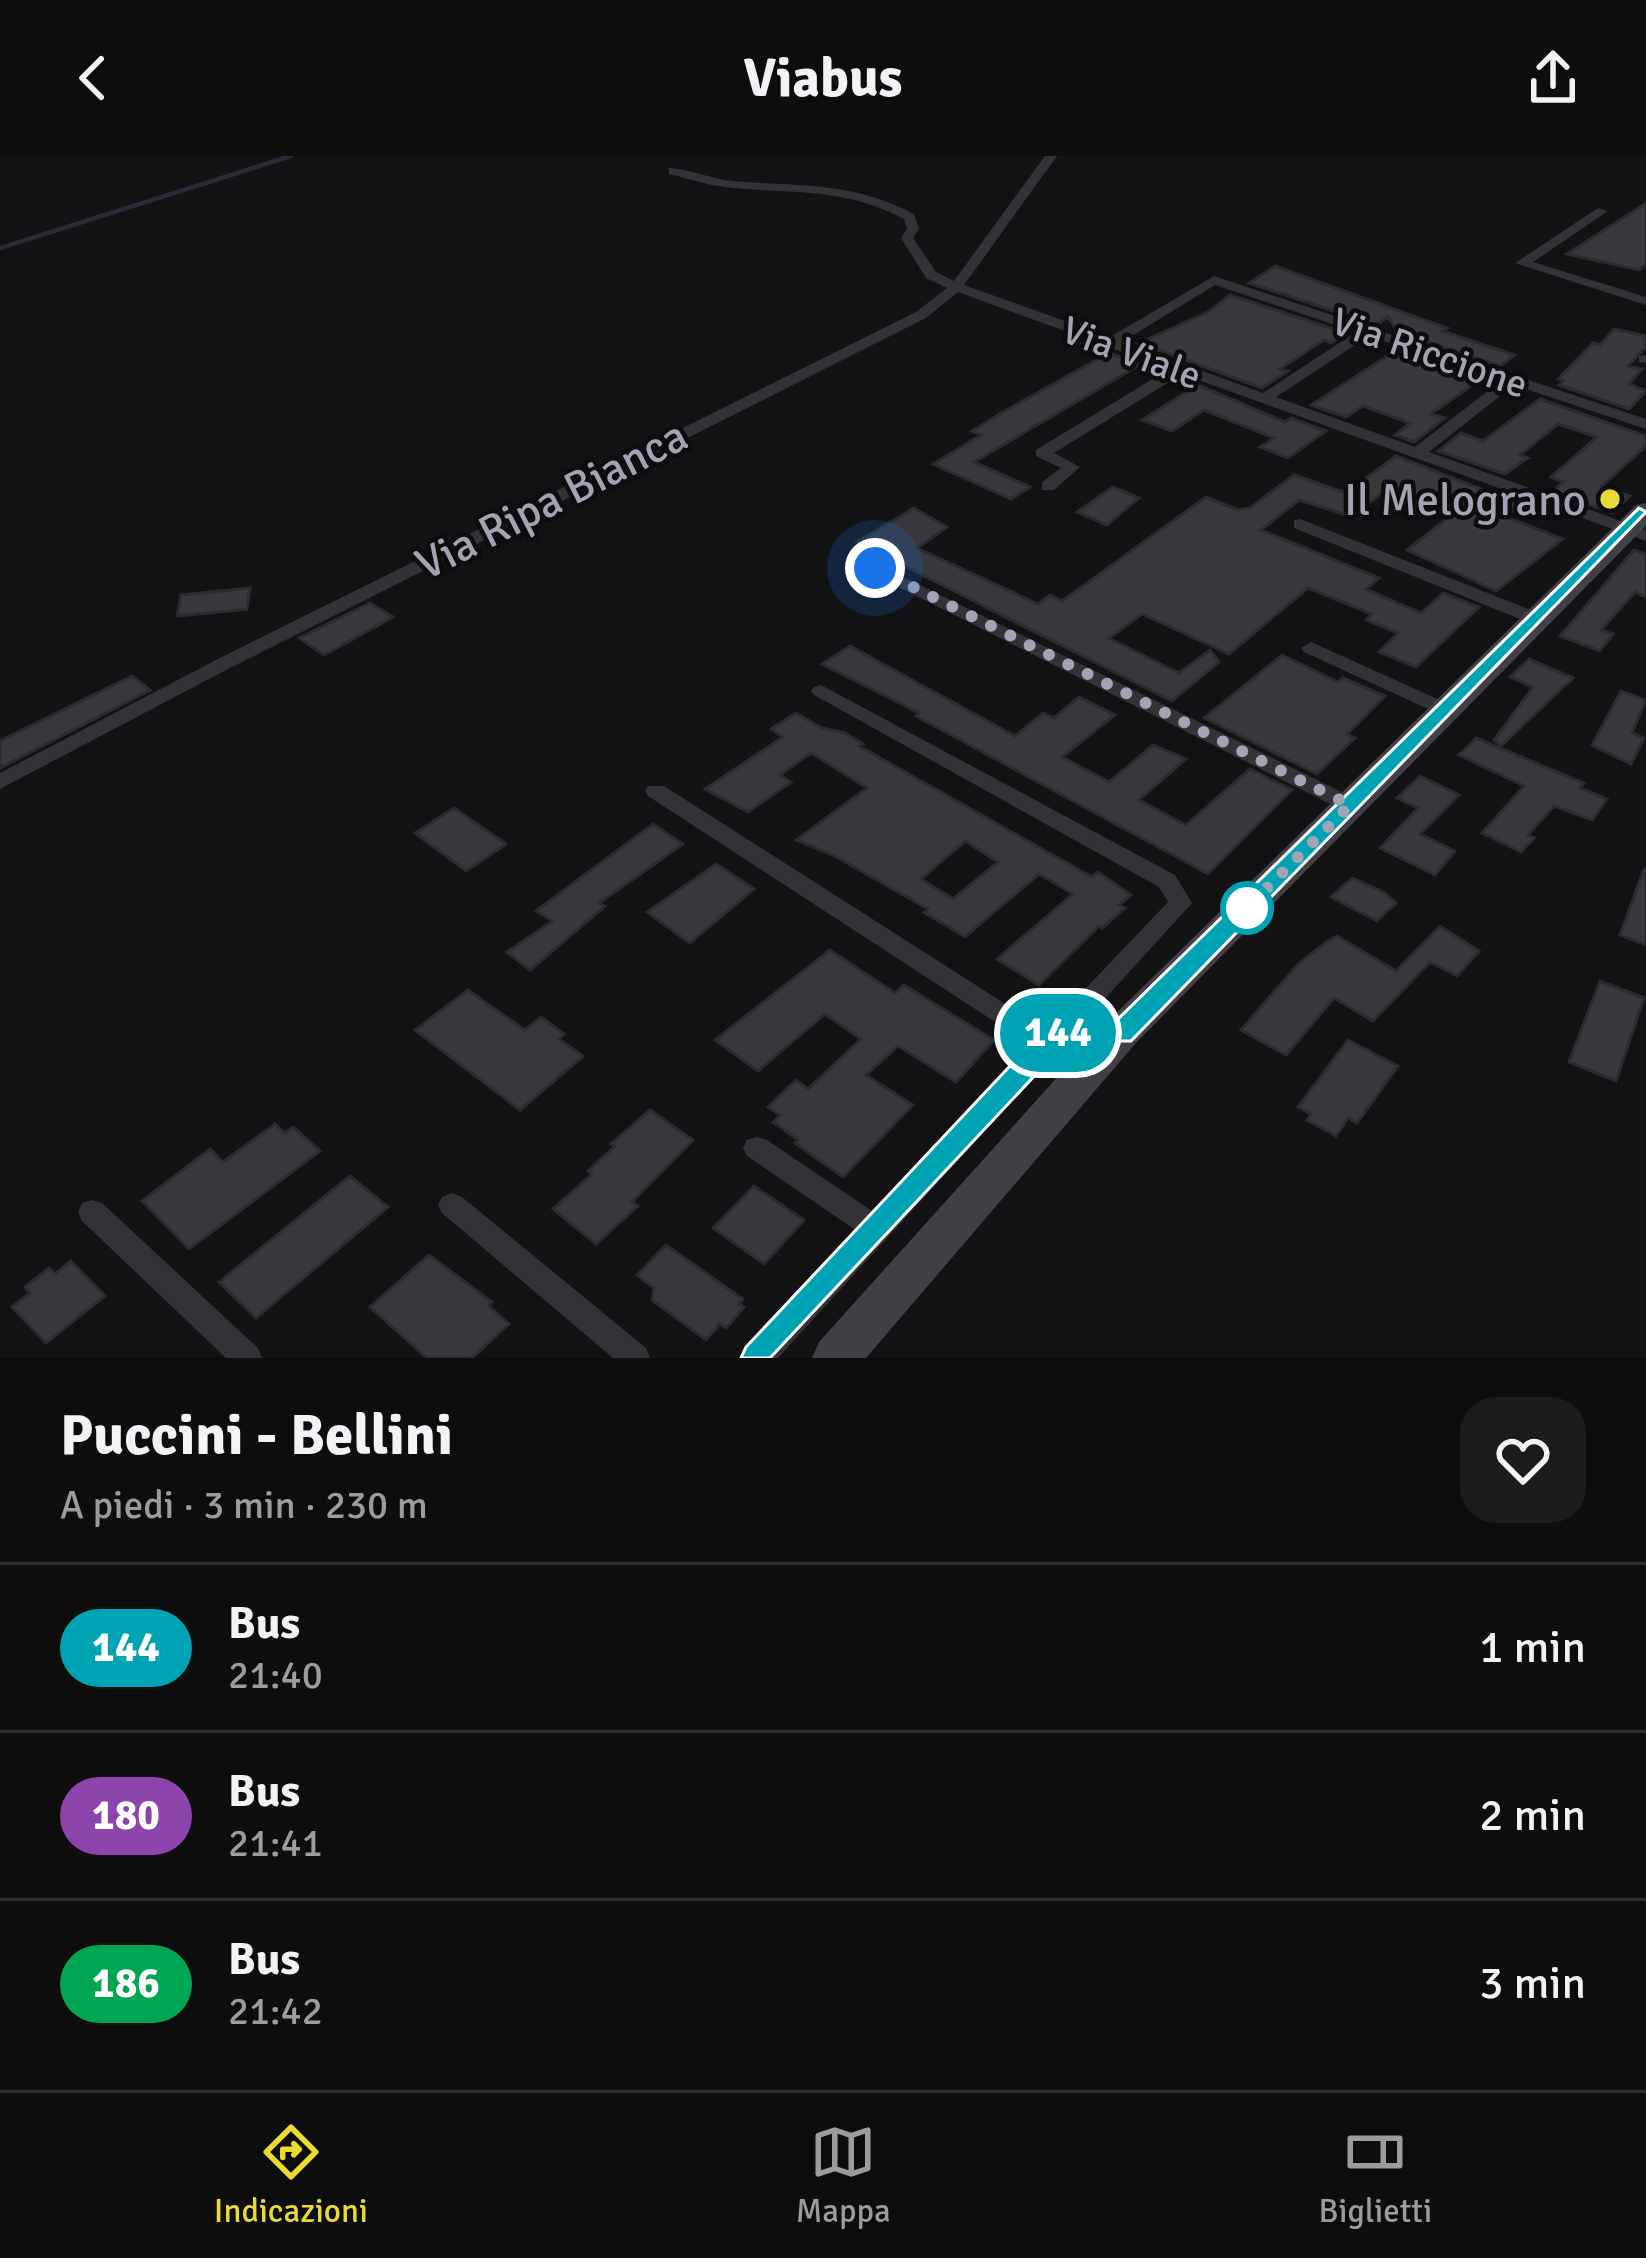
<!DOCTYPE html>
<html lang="it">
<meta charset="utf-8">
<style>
body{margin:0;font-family:Signika,sans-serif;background:#1c1b1c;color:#f1f3f6;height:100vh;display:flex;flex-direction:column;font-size:45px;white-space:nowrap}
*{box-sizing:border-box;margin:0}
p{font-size:39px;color:#9b9c9e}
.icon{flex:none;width:66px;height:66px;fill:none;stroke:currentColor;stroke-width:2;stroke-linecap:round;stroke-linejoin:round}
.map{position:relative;height:1202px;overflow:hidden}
.details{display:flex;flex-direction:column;background:#0e0d0e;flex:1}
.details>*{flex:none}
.badge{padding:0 24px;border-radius:39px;font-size:42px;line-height:78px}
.you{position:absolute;width:60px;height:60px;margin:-30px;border:9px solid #fff;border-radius:50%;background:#1a73e8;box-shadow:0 0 0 18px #1a73e833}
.map>.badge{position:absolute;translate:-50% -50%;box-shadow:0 0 0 6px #fff}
.round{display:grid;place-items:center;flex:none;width:126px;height:126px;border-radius:36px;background:#1c1b1c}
.head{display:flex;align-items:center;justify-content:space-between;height:204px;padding:0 60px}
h1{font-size:57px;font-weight:700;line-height:90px}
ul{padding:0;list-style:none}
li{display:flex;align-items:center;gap:36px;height:168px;padding:0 60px;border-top:3px solid #2e2d2e}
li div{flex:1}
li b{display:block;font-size:45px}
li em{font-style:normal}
li .badge{min-width:132px;font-weight:700;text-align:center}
header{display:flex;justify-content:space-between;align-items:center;height:156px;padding:0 60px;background:#0e0d0e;font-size:54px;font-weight:700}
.dock{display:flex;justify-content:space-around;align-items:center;height:168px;border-top:3px solid #2e2d2e;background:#0e0d0e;font-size:33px;color:#9b9c9e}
.dock a{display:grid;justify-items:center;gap:6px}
.dock .current{color:#eadb32}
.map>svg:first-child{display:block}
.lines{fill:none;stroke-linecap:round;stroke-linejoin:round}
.stream{stroke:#282c36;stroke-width:4.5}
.building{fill:#39383d;stroke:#2c2b2f;stroke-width:3;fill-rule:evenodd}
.street{fill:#333237;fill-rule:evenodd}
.secondary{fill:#414047;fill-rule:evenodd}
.line{fill:#00a3b4;stroke:#fff;stroke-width:3}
.walk{stroke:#a3a4b3;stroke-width:12;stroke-dasharray:0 21.6}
.poi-dot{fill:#eadb32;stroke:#0d0c0e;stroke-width:4.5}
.stop-dot{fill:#fff;stroke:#00a3b4;stroke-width:6}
.labels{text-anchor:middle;stroke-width:9;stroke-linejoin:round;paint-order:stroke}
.far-street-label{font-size:39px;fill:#a3a4b3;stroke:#0d0c0e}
.street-label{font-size:45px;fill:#a3a4b3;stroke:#0d0c0e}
.poi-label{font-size:45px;fill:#a3a4b3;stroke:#0d0c0e;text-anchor:end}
</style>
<header><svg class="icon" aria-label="back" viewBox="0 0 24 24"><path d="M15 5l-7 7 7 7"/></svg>Viabus<svg class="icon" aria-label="share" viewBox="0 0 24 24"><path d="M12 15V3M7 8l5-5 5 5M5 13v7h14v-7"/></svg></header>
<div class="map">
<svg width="1646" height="1202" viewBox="0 0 1646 1202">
<rect width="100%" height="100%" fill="#121113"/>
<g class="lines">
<path class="stream" d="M0,92L291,0"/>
</g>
<path class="building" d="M1646,47V109L1639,114L1567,98Z
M1275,110L1447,172L1442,175L1515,199L1500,210L1398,176L1388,161L1376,169L1249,127Z
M1230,139L1346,177L1331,187L1324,184L1280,213L1288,215L1262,232L1139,187L1210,155Z
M1614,173L1646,180V191L1628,210L1642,213L1629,228L1646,235L1629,253L1559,229L1563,225L1558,223L1593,187L1600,189Z
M1397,194L1481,223L1431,258L1445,262L1414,286L1395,279L1410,267L1363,250L1346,261L1311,249Z
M1109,197L1141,208L974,306L1030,331L1011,343L933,308L981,279L972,275L1003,256Z
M1198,229L1285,266L1291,262L1326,275L1288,302L1260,291L1274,282L1204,254L1172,275L1142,264Z
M1540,243L1646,280V290L1602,330L1630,340L1612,357L1553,335L1563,326L1551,321L1597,281L1558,268L1520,299L1528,302L1505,318L1438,295L1461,277L1483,285Z
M1396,300L1520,348L1506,361L1563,383L1496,435L1407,394L1449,361L1405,345L1380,339L1350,360L1299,344L1261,374L1379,422L1366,433L1421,457L1443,437L1479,451L1416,511L1379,496L1398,477L1366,464L1372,458L1308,432L1229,498L1142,458L1109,482L1179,517L1210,494L1219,506L1172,545L857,386L914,352L947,371L917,392L1038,448L1050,439L1062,445L1206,341L1238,354L1250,352L1294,319L1346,337Z
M1113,331L1139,342L1107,369L1077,356Z
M1634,394L1646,398V441L1635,436L1601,474L1613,478L1600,495L1560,480Z
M250,432L247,453L177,460L181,439Z
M370,447L393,461L324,499L299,482Z
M850,490L1015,580L1043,557L1054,562L1079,541L1115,559L1062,601L1109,626L1153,589L1186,603L1139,644L1186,669L1250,613L1292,634L1208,718L916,560L919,557L822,508Z
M1282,499L1338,526L1343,522L1385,540L1347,578L1355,582L1317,618L1204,562Z
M1529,503L1573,522L1501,590L1494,584L1533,531L1510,521Z
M132,520L150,534L0,612V585Z
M1621,535L1646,544L1632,577L1644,582L1631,608L1592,589Z
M796,557L822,572L845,577L863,588L859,590L1092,721L1098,716L1131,739L1119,749L1125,752L1102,772L1099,770L1039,829L997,803L1073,738L1039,718L965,781L924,756L928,753L833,699L796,684L867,632L811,597L780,619L791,626L748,656L705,633L783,581L771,573ZM965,685L998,706L953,743L921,723Z
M1476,582L1584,627L1580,632L1607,643L1592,664L1554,650L1528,679L1534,682L1521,696L1482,677L1524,630L1459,599Z
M1420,620L1459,639L1420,678L1455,695L1435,719L1380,692L1418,652L1397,642Z
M454,652L506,688L466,715L415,677Z
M653,668L683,688L599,747L605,750L530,814L507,796L552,765L536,755Z
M716,708L754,733L690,787L647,756Z
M1644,713H1646V789L1620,779Z
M1352,722L1384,736L1396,747L1377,765L1331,741Z
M1440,770L1479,795L1457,820L1430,806L1373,865L1334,842L1286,899L1241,874L1299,807L1328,785L1337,780L1396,815Z
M830,794L895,837L904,829L994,884L956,926L898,890L866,919L913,949L843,1021L795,987L798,984L773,966L780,959L768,951L796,924L808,933L861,883L825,858L758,915L715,884Z
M1600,825L1644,842L1616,925L1569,906Z
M468,834L525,874L541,861L564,878L559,883L583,900L520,954L415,874Z
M1348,884L1398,910L1357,967L1348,962L1336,980L1307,964L1311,958L1298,951Z
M650,954L693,984L632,1046L638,1050L596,1088L553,1053L592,1018L588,1015L615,990L611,988Z
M275,968L285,977L293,971L320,995L189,1093L142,1045L210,993L223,1006Z
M350,1020L388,1051L256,1162L219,1126Z
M754,1030L804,1064L764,1108L713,1072Z
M666,1089L743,1143L739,1148L744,1151L726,1172L720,1168L706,1184L652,1144L654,1132L637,1119Z
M429,1099L492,1146L489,1150L509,1168L472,1202H427L370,1151Z
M71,1105L105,1140L46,1187L12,1151L30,1137L25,1131L49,1112L55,1118Z"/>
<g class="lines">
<path class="street" d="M1045,0H1057L964,129L1110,181L1214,120L1646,263V273L1514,229L1429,296L1646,374V385L1182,218L1054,297L1080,311L1054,334H1042V326L1061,312L1036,300V294L1169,213L958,136L926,162L228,513L0,633V617L214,505L916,156L947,132L926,122L901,82L907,73L904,63C845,32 799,38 735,32C712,31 691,23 669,18V12C690,13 711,23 733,25C801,31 851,25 914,58L919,73L913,82L936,116L954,125ZM1215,129L1356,176L1263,237L1122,186ZM1369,180L1501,225L1415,291L1276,241Z
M1598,52L1608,55L1533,106L1646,141V149L1515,107Z
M1646,199V207L1639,206V200Z
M1300,363L1544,459L1546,463L1537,469L1530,467L1294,372V364Z
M875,407L1358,644L1361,649L1358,654H1342L869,416L866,412L869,408Z
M1311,486L1453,550L1456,554L1453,558H1439L1304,496L1301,492Z
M821,529L1175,719L1192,747L778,1202H743L747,1192L857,1075L747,1000L743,992L747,984L757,981L767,984L875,1057L1032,890L648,640L645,635L648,630H664L1046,874L1168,746L1159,731L814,539L811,535L814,531Z
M452,1037L462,1041L646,1192L650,1202H613L442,1057L438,1049L442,1041Z
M92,1044L102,1047L258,1192L262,1202H226L82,1065L78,1056L82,1047Z"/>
<path class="secondary" d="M1646,347V370L1135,888L866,1202H812L819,1186L1107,866L1636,349Z"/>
</g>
<path class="line" d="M1639,352L1646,356L1131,885H1111L1084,867L770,1202H741L746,1191L1071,845H1091L1119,862Z"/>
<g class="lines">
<path class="walk" d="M875,412L1350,649L1247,752"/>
</g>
<circle class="poi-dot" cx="1610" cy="343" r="12"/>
<circle class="stop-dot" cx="1247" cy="752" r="24"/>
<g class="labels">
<g class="far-street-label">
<text transform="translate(1132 196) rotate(20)" y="14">Via Viale</text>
<text transform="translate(1430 196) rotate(19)" y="14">Via Riccione</text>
</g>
<g class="street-label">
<text transform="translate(551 343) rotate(-27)" y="16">Via Ripa Bianca</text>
</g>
<g class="poi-label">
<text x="1586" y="359">Il Melograno</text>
</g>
</g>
</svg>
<div class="you" style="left:875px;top:412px"></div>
<b class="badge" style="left:1058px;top:877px;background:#00a3b4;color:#fff">144</b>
</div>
<section class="details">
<div class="head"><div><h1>Puccini - Bellini</h1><p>A piedi · 3 min · 230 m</p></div><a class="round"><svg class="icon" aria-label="heart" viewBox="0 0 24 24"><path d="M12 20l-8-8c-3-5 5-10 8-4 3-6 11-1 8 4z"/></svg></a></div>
<ul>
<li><span class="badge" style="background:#00a3b4;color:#fff">144</span><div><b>Bus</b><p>21:40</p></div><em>1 min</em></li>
<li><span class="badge" style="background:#8e44ad;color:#fff">180</span><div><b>Bus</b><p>21:41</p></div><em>2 min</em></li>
<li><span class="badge" style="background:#00a651;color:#fff">186</span><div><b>Bus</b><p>21:42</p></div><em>3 min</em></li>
</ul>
</section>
<nav class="dock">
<a class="current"><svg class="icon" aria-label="directions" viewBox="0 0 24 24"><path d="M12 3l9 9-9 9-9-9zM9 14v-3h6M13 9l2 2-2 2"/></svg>Indicazioni</a>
<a><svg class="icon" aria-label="map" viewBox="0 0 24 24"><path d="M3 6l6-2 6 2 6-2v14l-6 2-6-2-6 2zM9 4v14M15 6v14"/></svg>Mappa</a>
<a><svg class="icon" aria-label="tickets" viewBox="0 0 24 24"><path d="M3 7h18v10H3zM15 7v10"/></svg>Biglietti</a>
</nav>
